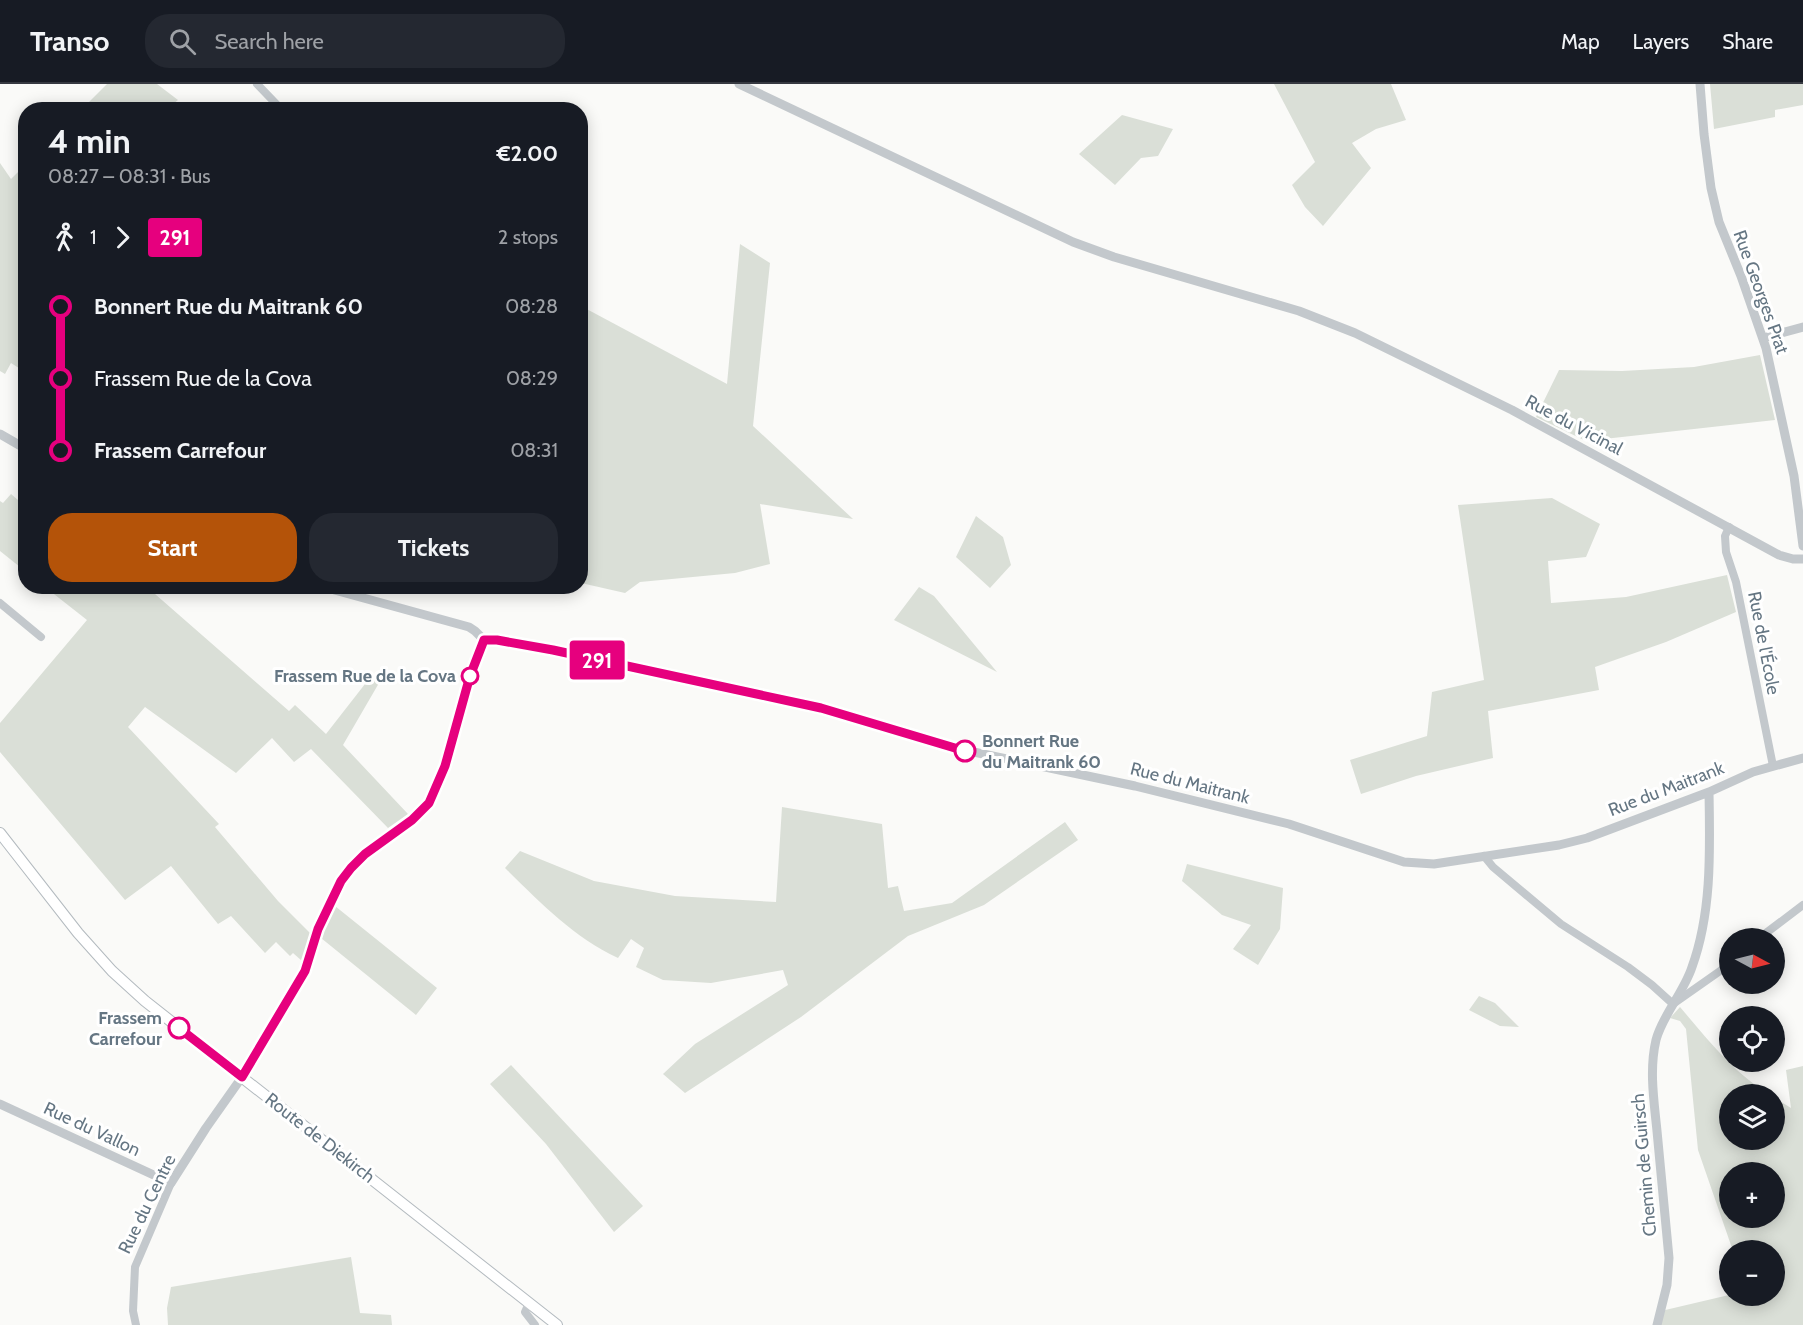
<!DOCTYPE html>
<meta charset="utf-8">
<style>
body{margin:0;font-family:Cabin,sans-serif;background:#242831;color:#f1f3f6;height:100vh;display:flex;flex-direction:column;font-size:22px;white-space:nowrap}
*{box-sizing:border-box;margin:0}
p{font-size:20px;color:#9ea1a6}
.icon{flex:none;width:33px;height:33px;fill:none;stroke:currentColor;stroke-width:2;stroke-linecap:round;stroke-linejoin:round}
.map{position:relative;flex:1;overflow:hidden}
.drawer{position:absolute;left:18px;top:18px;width:570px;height:492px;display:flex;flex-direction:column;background:#171b24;border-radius:24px;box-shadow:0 3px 15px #0003}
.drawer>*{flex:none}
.badge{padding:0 12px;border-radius:4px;font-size:21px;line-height:39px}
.needle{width:39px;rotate:97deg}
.controls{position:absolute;left:1719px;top:844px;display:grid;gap:12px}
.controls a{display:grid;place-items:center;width:66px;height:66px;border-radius:50%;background:#171b24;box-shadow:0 3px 15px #0003;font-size:30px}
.map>.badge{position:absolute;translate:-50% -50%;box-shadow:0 0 0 3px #fff}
.legs{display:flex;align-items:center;gap:9px;height:66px;padding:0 30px;font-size:20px}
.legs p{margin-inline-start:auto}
.overview{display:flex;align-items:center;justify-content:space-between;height:102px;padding:0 30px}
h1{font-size:33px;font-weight:800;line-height:45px}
.button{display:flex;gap:12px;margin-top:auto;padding:12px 30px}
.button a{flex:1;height:69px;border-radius:24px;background:#b45309;color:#fff;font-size:24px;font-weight:800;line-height:69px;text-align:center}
.button a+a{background:#242831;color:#f1f3f6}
ul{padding:0 30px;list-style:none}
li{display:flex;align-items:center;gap:21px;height:72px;font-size:22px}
li i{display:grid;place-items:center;width:9px;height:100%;margin:0 8px;background:currentColor}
li i::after{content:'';width:15px;height:15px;margin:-8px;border:4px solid;border-radius:50%;background:#171b24}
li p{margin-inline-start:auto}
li:first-child i{background:linear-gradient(#0000 50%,currentColor 0)}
li:last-child i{background:linear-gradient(currentColor 50%,#0000 0)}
header{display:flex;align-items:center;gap:36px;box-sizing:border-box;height:84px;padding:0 30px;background:#171b24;border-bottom:2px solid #363941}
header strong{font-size:28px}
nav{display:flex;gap:33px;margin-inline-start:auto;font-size:21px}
.search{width:420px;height:54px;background:#242831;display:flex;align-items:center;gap:15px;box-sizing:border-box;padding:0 21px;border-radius:24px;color:#9ea1a6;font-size:22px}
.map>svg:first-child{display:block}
.green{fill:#dadfd7;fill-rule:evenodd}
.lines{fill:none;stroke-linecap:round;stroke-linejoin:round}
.secondary-casing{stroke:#b3babf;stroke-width:12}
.minor{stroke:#c3c8cc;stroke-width:8}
.tertiary{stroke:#c3c8cc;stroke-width:9}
.secondary{stroke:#fff;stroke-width:10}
.line-1-casing{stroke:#fff;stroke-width:14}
.line-1{stroke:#e6007e;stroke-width:9}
.stop-1-dot{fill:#fff;stroke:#e6007e;stroke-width:3}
.labels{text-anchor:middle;stroke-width:6;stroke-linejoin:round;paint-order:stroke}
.street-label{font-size:18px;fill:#657683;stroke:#fff}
.stop-label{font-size:18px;font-weight:bold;fill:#657683;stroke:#fff;text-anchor:end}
</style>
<header>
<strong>Transo</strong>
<div class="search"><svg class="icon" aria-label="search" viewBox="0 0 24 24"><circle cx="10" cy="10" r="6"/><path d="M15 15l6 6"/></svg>Search here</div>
<nav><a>Map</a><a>Layers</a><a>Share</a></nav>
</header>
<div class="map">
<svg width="1803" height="1241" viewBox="0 0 1803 1241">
<rect width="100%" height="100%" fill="#fafaf8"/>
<path class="green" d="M107,0H157L178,16L167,25H82Z
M1274,0H1391L1406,36L1376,45L1352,59L1371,84L1323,142L1305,123L1292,101L1315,78Z
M1710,0H1803V21L1775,26V33L1714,45Z
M1122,31L1173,45L1158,72L1141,74L1115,101L1079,70Z
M0,79L11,95L25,81V288L11,279L5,290L0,287Z
M740,160L770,179L753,342L853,435L760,420L770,480L735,489L640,498L625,509L581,499V222L727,300Z
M1760,271L1775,336L1586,357L1536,333L1559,286L1622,287L1694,283Z
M11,410L25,422V487L0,467V417L3,419Z
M1552,414L1600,440L1586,473L1548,477L1551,519L1626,513L1727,491L1736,528L1666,558L1595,583L1599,606L1488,627L1493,674L1416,692L1361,710L1350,676L1427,652L1432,608L1484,596L1458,421Z
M976,432L1003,453L1011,481L990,504L956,473Z
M45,503H147L289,627L295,621L326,650L372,591L379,599L343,661L408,730L388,744L311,665L294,678L272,654L236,689L145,623L128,643L219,740L215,743L278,817L310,849L302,877L293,869L290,872L276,858L265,869L231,832L218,840L171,782L125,816L0,668V639L87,536Z
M919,503L934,512L997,588L894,536Z
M782,723L882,740L888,804L898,802L904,827L952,819L1065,738L1078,756L984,821L908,852L801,933L685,1009L663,990L695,960L788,901L783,886L711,899L663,896L636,883L644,864L631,855L618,874C573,853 540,818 505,784L520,767L594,797L675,812L776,818Z
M1187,780L1283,804L1280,845L1258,881L1233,865L1251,841L1222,831L1182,797Z
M335,822L437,904L416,931L321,854Z
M1479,912L1495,919L1519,943L1500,942L1469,926Z
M1680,923C1708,956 1733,988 1770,1011H1730V1056H1774L1775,1014L1791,1024L1786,986L1803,982V1241H1657L1661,1227L1729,1211L1774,1212V1167H1733L1698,1066L1686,945L1680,937L1670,934ZM1730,1089H1774V1134H1730Z
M511,981L643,1122L614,1148L546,1060L490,1000Z
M351,1173L360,1229L391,1231L392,1241H168L167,1224L171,1203Z"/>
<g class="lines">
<g class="secondary-casing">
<path id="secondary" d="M0,749L78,849L112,887L145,917L557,1241"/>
</g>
<path class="minor" d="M257,0L282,26
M1729,443L1725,452L1726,468L1736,498L1773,682
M0,519L41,553
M1484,772L1493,783L1561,840L1628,883L1652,901L1673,920L1730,880
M1758,855L1803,821
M242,993L305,887L319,845L341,797L351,784L365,770L412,736L429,719L445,682L464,610L475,574L484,556
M529,1219L525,1228L535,1241
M136,1241L133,1227L135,1183L171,1099"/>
<path class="tertiary" d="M739,0L1073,158L1114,173L1299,227L1355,249L1512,326L1779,471L1793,475H1803
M1700,0L1704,50L1711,104L1719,138L1741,192L1766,264L1794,392L1803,462
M1763,254L1803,243
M0,350L26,365
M320,502L469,543L475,547L484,556H497L553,566L821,624L950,663L1135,702L1289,740L1404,778L1434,780L1559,761L1587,754L1709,708L1753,688L1803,674
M0,1020L171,1099L206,1044L242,993
M1657,1241L1667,1201L1669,1174C1665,1131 1661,1089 1657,1047C1654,1017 1649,986 1656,956C1662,932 1684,908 1692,883C1712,828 1710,766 1709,708"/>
<use href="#secondary" class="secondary"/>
</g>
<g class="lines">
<g class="line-1-casing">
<path id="line-1" d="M179,944L242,993L305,887L318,845L341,797L351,784L365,770L412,736L429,719L445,682L470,592L484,556H497L553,566L821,624L965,667"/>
</g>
<use href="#line-1" class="line-1"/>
</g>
<g class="stop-1-dot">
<circle cx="470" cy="592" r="8"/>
<circle cx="965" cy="667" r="10"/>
<circle cx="179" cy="944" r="10"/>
</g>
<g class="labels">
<g class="street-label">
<text transform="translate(1761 208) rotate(70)" y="6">Rue Georges Prat</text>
<text transform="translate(1574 341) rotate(28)" y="6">Rue du Vicinal</text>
<text transform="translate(1764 559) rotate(79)" y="6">Rue de l'École</text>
<text transform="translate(1190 699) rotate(14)" y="6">Rue du Maitrank</text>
<text transform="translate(1666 705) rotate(-21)" y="6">Rue du Maitrank</text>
<text transform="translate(92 1045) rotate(25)" y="6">Rue du Vallon</text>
<text transform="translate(320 1054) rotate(38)" y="6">Route de Diekirch</text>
<text transform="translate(1644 1081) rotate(-95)" y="6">Chemin de Guirsch</text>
<text transform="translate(147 1120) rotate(-64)" y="6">Rue du Centre</text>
</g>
<g class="stop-label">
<text x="456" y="598">Frassem Rue de la Cova</text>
<text x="982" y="663" text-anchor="start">Bonnert Rue<tspan x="982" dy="21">du Maitrank 60</tspan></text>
<text x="162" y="940">Frassem<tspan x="162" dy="21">Carrefour</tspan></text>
</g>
</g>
</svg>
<div class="controls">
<a><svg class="needle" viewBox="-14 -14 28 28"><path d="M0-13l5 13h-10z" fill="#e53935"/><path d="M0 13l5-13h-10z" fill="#9ea1a6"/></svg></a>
<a><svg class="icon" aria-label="locate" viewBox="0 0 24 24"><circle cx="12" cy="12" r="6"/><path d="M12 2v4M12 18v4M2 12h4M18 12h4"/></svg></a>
<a><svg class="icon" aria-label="layers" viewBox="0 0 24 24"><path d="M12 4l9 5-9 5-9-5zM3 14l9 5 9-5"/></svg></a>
<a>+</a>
<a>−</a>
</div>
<b class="badge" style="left:597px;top:576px;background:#e6007e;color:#fff">291</b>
<section class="drawer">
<div class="overview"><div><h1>4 min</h1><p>08:27 – 08:31 · Bus</p></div><b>€2.00</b></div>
<div class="legs"><svg class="icon" aria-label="walk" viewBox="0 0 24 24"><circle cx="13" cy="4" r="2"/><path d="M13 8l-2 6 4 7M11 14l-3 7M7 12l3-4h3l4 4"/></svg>1<svg class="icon" aria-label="forward" viewBox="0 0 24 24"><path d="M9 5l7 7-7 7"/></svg><b class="badge" style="background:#e6007e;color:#fff">291</b><p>2 stops</p></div>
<ul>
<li><i style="color:#e6007e"></i><b>Bonnert Rue du Maitrank 60</b><p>08:28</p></li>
<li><i style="color:#e6007e"></i><span>Frassem Rue de la Cova</span><p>08:29</p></li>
<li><i style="color:#e6007e"></i><b>Frassem Carrefour</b><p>08:31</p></li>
</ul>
<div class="button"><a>Start</a><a>Tickets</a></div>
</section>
</div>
